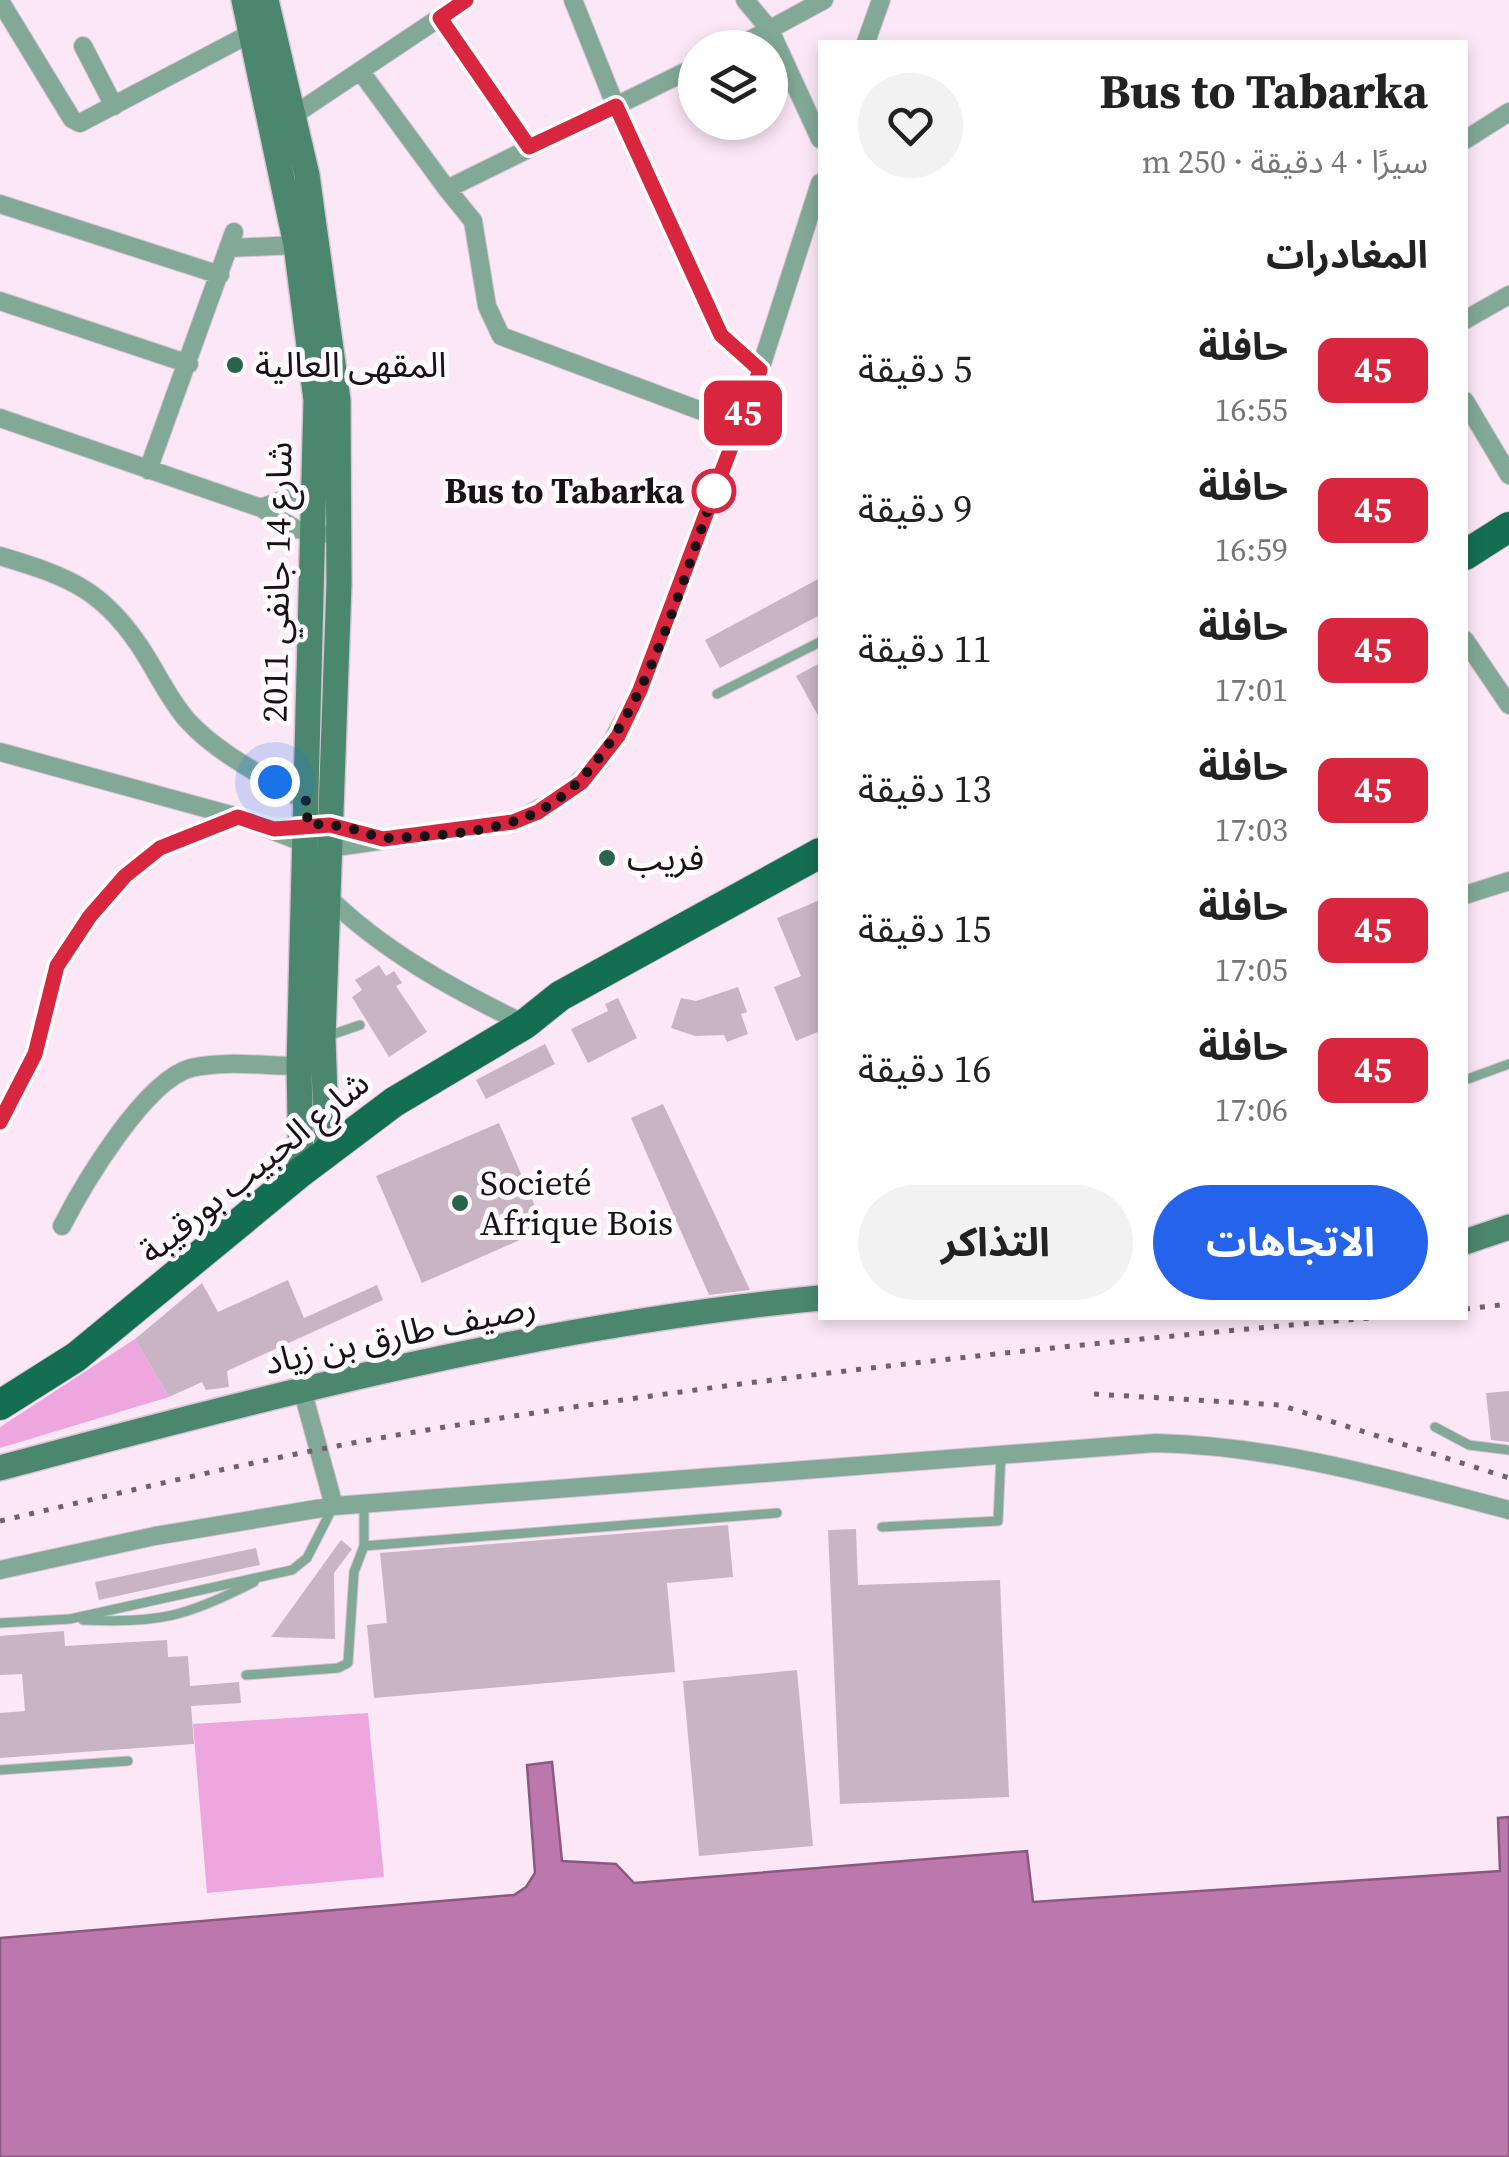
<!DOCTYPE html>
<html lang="ar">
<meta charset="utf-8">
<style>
body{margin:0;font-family:"Source Serif 4","Noto Sans Arabic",serif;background:#f2f2f2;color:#222;direction:rtl;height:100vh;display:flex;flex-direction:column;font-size:38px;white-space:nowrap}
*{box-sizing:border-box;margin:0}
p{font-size:32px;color:#767676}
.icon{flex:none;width:55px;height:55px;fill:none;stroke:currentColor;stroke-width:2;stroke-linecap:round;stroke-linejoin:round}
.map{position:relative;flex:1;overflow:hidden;direction:ltr}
.sheet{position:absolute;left:818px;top:40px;width:650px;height:1280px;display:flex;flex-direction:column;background:#fff;border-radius:0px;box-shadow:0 5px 15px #0003;direction:rtl}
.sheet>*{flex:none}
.badge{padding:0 20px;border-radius:15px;font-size:35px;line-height:65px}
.fabs{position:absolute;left:678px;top:30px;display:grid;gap:20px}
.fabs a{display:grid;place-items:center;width:110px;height:110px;border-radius:50%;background:#fff;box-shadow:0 5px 15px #0003;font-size:50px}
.you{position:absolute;width:50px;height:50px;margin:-25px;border:8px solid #fff;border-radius:50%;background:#1a73e8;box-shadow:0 0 0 15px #1a73e833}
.map>.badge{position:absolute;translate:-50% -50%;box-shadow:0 0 0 5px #fff}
h2{padding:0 40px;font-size:38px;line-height:90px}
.round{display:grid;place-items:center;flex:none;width:105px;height:105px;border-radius:52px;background:#f2f2f2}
.summary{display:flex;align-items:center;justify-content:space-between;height:170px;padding:0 40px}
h1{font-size:48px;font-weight:700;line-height:75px}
.action{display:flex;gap:20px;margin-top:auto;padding:20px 40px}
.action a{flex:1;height:115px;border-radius:60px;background:#2563eb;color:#fff;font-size:40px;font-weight:700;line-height:115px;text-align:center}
.action a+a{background:#f2f2f2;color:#222}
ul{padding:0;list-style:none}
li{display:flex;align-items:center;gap:30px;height:140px;padding:0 40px}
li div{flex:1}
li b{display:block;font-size:38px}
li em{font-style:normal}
li .badge{min-width:110px;font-weight:700;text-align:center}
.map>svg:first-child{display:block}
.green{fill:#eda7de}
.water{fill:#bc78ad;stroke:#8b5980;stroke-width:2.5}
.building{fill:#c8b4c3}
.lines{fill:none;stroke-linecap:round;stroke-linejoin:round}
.lane-casing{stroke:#d8c5d3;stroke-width:11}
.street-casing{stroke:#d8c5d3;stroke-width:20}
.secondary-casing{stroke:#d8c5d3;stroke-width:28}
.primary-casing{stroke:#d8c5d3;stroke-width:32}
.lane{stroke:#82a998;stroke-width:9}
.street{stroke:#82a998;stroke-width:18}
.secondary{stroke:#4a876e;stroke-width:25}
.primary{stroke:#146e51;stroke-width:30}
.rail{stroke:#6e626c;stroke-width:5;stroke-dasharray:5 10;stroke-linecap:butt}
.line-casing{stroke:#fff;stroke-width:22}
.line{stroke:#d7263d;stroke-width:15}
.walk{stroke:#181117;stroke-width:10;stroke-dasharray:0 18}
.poi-dot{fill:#2a644e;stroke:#fffafd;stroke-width:4}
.stop-dot{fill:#fff;stroke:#d7263d;stroke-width:5}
.labels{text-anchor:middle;stroke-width:10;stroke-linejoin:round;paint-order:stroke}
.poi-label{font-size:35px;fill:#181117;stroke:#fffafd;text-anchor:start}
.stop-label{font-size:35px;font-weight:bold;fill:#181117;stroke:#fffafd;text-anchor:end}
.street-label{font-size:35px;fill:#181117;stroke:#fffafd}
</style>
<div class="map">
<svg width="1509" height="2157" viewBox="0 0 1509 2157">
<rect width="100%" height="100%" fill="#fce7f7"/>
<path class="green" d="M135,1339L169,1397L0,1448V1427Z
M368,1713L384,1877L207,1893L193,1724Z"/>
<path class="water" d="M552,1762L562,1861L616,1864L634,1883L1027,1851L1033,1902L1500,1871L1498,1818L1509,1817V2157H0V1938L514,1895L526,1887L535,1873L527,1765Z"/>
<path class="building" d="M820,578V615L720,668L705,640Z
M820,663V719L796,676Z
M820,900V1031L796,1041L774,987L801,976L777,918Z
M379,965L386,976L394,971L402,983L396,986L427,1032L389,1057L352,997L362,990L355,980Z
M738,987L747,1012L741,1014L748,1034L727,1042L724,1035L695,1036L671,1028L681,998L696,1001Z
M618,998L637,1038L588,1063L571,1029L608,1011L605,1004Z
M545,1044L555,1064L486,1099L476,1080Z
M663,1104L750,1290L709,1295L631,1118Z
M499,1123L545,1229L422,1283L376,1176Z
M288,1280L304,1318L377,1285L383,1300L227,1371L229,1387L206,1390L202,1382L169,1397L135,1339L202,1283L218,1312Z
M1509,1391V1442L1491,1440L1486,1393Z
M728,1525L733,1577L667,1583L675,1672L374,1698L367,1625L387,1623L380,1553Z
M856,1529L858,1585L1000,1580L1009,1797L840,1804L828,1530Z
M341,1540L352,1549L334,1573L335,1639L271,1637Z
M256,1548L260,1565L99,1600L95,1582Z
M64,1631L65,1646L167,1640L168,1657L188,1656L190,1686L239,1682L241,1703L191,1706L194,1744L0,1758V1713L25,1711L22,1674L0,1675V1636Z
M797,1670L813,1846L699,1856L683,1681Z"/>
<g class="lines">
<g class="lane-casing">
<path id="lane" d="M717,694L820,642
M325,1037L360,1025
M1465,1080L1509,1064
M1435,1427L1469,1445L1509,1450
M882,1527L998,1521L1001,1454
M364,1546L777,1513
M83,1620C158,1624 188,1616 254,1582
M0,1623L70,1619L292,1570L307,1558L332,1509
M246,1675L338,1668L348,1663L354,1572L364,1546V1504
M0,1770L128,1761"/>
</g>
<g class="street-casing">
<path id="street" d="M573,0L616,107L721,335L760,370
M745,0L770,30L820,139
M0,1L72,119L80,123L259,29
M440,18L529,147
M866,42L881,0
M83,46L114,106
M735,48L824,0
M361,72L447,189L695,67
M294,115L466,0
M1465,140L1509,112
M447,189L473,221L487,306L501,336L739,425
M0,204L220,275
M230,248L296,245
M0,301L189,364
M1465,320L1509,295
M1465,401L1509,475
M0,418L261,508L296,529L323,534
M148,470L234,232
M261,508L300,493L323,492
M0,556C71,577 106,591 146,656C159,677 171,702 188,721C219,755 268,778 308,803
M1465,640L1509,705
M0,752L238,817L307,844L329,848L513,822L562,797L601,761L640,690L760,370L820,183
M320,824L383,839
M325,894C381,950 454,990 525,1024
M1465,895L1509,881
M0,1122L35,1055L57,966L90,916L125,876L160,849L238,817
M62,1226C83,1185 145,1080 191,1068C225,1060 265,1066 299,1066
M302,1389L334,1506
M0,1570L155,1536L334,1506L1156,1443C1278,1446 1391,1479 1509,1510"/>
</g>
<g class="secondary-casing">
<path id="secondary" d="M244,0L296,245L316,400L299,1066L301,1172
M266,0L307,175L338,400L339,584L323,1038L327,1152
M1465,1242L1509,1227
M0,1468C270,1395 541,1325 820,1298"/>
</g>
<g class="primary-casing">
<path id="primary" d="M1465,555L1509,527
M0,1405L76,1357L301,1172L394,1102L525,1024L560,996L820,853"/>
</g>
<use href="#lane" class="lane"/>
<use href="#street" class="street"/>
<use href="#secondary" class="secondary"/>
<use href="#primary" class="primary"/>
<path class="rail" d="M1465,1309L1509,1304
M1094,1394L1280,1405L1509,1478
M0,1521C137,1489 276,1455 415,1432C731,1379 1051,1346 1370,1318"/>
</g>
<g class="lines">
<g class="line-casing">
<path id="line" d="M0,1122L35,1054L57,966L90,916L125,876L160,848L238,817L274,829L330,825L383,839L513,822L538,812L582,782L618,736L640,690L760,370L721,335L616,106L529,147L440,18L466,0"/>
</g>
<use href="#line" class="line"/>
<path class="walk" d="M275,782L308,802L307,824C322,824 337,825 352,829C364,831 377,839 389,838C436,836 496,833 539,811C638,761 682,576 720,476L714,491"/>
</g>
<g class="poi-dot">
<circle cx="235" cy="365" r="10"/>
<circle cx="607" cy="858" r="10"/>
<circle cx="460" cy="1203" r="10"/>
</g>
<circle class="stop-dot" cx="714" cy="491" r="20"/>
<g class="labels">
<g class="poi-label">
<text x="255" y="377">المقهى العالية</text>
<text x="627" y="870">فريب</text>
<text x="480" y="1195">Societé<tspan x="480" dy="40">Afrique Bois</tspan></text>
</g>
<g class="stop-label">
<text x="684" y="503">Bus to Tabarka</text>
</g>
<g class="street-label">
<text transform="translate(277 582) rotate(-89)" y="12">شارع 14 جانفي 2011</text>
<text transform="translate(254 1167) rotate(-39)" y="12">شارع الحبيب بورقيبة</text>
<text transform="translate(400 1334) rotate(-12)" y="12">رصيف طارق بن زياد</text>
</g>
</g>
</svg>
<div class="fabs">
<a><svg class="icon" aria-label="layers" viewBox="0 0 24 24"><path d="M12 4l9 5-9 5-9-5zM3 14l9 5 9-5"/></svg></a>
</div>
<div class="you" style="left:275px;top:782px"></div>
<b class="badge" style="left:743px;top:413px;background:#d7263d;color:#fff">45</b>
<section class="sheet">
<div class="summary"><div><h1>Bus to Tabarka</h1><p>سيرًا · 4 دقيقة · 250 m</p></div><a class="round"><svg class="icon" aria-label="heart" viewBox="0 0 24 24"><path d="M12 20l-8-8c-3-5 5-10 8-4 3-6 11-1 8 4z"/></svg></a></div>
<h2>المغادرات</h2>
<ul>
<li><span class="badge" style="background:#d7263d;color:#fff">45</span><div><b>حافلة</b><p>16:55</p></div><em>5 دقيقة</em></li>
<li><span class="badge" style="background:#d7263d;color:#fff">45</span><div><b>حافلة</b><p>16:59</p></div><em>9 دقيقة</em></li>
<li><span class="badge" style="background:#d7263d;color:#fff">45</span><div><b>حافلة</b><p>17:01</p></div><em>11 دقيقة</em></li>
<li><span class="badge" style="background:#d7263d;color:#fff">45</span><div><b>حافلة</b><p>17:03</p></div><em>13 دقيقة</em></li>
<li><span class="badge" style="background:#d7263d;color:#fff">45</span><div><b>حافلة</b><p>17:05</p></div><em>15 دقيقة</em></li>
<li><span class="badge" style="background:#d7263d;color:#fff">45</span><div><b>حافلة</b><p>17:06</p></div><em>16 دقيقة</em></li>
</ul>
<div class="action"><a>الاتجاهات</a><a>التذاكر</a></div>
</section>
</div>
